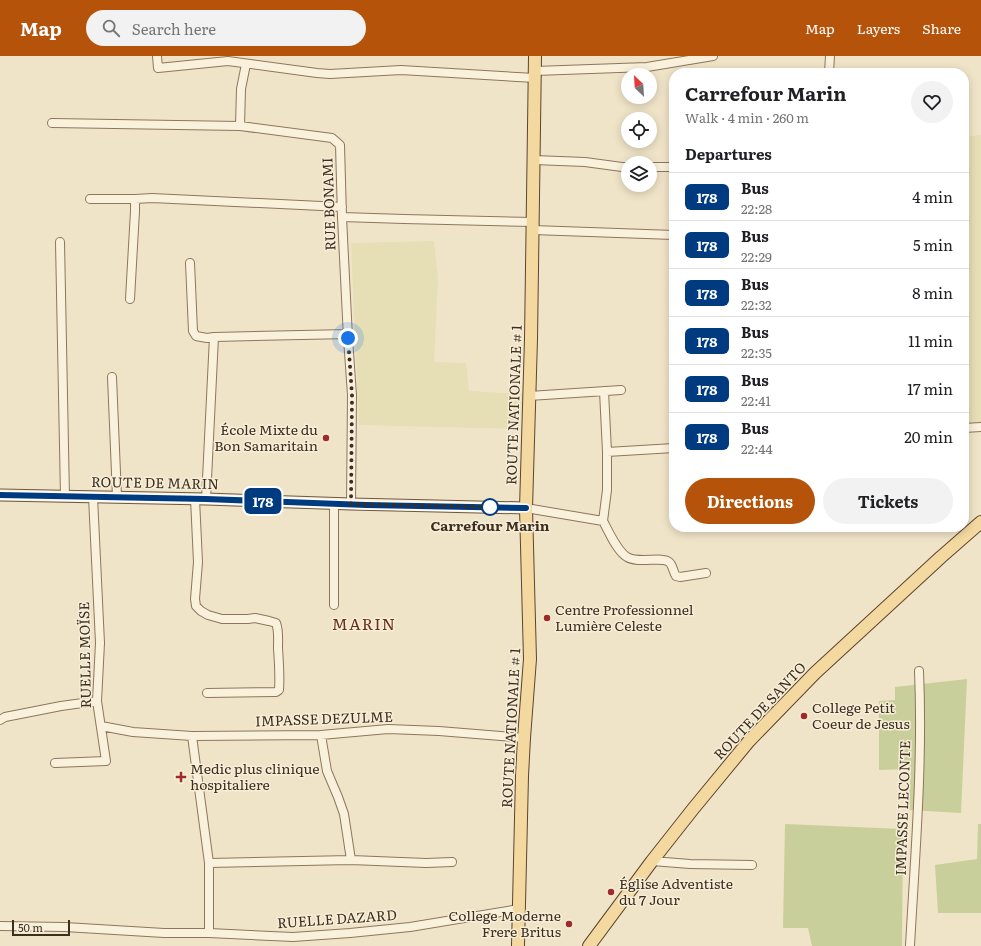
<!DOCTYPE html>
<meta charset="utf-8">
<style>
body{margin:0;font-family:Literata,serif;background:#f2f2f2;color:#202124;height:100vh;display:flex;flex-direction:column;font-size:15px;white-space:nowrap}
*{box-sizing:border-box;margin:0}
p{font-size:13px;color:#757577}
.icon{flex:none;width:22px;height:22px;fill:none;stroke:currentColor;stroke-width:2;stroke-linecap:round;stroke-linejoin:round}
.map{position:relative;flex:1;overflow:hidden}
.sheet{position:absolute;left:669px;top:12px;width:300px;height:464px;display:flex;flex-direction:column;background:#fff;border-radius:16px;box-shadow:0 2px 10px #0003}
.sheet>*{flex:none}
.badge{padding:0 8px;border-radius:6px;font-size:14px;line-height:26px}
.needle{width:26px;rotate:335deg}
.tools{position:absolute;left:621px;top:12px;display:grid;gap:8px}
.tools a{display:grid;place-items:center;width:36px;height:36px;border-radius:50%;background:#fff;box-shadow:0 2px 10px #0003;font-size:20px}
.scale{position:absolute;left:12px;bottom:10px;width:58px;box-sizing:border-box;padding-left:4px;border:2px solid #3d2e20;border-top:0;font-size:11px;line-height:14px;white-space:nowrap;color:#3d2e20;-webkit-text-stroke:3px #f7eed8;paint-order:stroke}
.you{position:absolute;width:20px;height:20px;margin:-10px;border:3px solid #fff;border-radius:50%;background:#1a73e8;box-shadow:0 0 0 6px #1a73e833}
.map>.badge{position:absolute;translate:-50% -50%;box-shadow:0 0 0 2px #fff}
h2{padding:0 16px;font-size:15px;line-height:36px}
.round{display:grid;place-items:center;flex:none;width:42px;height:42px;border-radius:21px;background:#f2f2f2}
.overview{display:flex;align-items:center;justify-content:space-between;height:68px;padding:0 16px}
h1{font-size:19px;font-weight:700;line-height:30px}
.action{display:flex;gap:8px;margin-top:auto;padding:8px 16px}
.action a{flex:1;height:46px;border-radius:24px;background:#b45309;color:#fff;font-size:16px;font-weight:700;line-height:46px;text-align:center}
.action a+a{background:#f2f2f2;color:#202124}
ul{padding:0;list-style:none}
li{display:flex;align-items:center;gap:12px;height:48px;padding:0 16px;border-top:1px solid #e0e0e0}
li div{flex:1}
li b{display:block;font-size:15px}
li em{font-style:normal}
li .badge{min-width:44px;font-weight:700;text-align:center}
header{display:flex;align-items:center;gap:24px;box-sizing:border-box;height:56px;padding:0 20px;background:#b45309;color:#fff}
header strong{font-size:19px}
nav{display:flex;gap:22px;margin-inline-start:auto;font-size:14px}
.search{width:280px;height:36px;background:#f2f2f2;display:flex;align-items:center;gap:10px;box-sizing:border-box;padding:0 14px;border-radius:22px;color:#757577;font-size:15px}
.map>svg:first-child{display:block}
.farmland{fill:#e6deb5}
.green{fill:#c9cf9b}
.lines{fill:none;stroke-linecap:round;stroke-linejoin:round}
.minor-casing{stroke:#8d765c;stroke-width:10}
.secondary-casing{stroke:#6f573f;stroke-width:13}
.primary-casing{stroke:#5b4430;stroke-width:14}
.minor{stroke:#faf1dc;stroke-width:8}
.secondary{stroke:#faf1dc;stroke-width:11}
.primary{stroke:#f3d9a0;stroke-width:12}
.line-casing{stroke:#fff;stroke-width:9}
.line{stroke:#003b80;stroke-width:6}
.walk{stroke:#3d2e20;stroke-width:4;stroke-dasharray:0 7.2}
.poi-dot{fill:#9e2a2b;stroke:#f7eed8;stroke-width:1.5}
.stop-dot{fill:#fff;stroke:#003b80;stroke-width:2}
.labels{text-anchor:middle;stroke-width:3;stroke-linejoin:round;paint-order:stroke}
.street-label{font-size:14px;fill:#3d2e20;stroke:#f7eed8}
.poi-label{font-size:14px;fill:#3d2e20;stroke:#f7eed8;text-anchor:start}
.stop-label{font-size:14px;font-weight:bold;fill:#3d2e20;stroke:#f7eed8}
.quarter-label{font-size:16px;letter-spacing:1px;fill:#6b2e1e;stroke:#f7eed8}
</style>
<header>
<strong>Map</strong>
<div class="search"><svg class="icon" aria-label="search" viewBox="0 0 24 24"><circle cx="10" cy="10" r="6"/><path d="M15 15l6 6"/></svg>Search here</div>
<nav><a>Map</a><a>Layers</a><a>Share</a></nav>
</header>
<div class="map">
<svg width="981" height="890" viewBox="0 0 981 890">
<rect width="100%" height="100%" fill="#f0e4c8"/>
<path class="farmland" d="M981,79V366L964,367V81Z
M434,185L438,223L434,306L466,307L469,335L523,338L519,373L359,369L351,187Z"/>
<path class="green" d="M967,623L961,757L908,754L911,713L879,714V645L895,644V631Z
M785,768L903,773L902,890H812L808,872H783Z
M978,768H981V857H938L935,809L977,803Z"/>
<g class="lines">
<g class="minor-casing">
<path id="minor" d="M157,0L158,12L228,5L317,17L330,18L401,14L535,22
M535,15L647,11L713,0
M829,17L830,0
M52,67L240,70L332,82L340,89L342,161L348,282L352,339L351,448
M240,70L241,33L246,8
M534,104L585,106L622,111H628
M650,111H674
M90,143H135
M342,161L404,163L533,166
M533,174L674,179
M60,186L65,441
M190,207L193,275L196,280L207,282L214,281L348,278
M130,243L135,155V143L152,142L342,151
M112,321L117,441
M604,335L607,396
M529,340L621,334
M964,372L981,371
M195,443L198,506L195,543L196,550L201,555L208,559L222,563H248L255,562L269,565L276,567C279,574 278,585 278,592C279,606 280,620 279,634L276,636L207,637
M206,443L214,281
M526,452L603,465L607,434V396L674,392
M603,465C609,476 617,495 627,501C638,508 662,500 669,506C673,509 673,516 676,520L680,521L706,517
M334,549V448
M0,664L5,661L61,650L97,645
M101,670L133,676L192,680L321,679L388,673L439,675L524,682
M321,679L327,715L338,741L344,758L351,804
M192,680L209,807V877L293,881L350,877L410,871L519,853
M55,707L106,705L97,645L100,587L93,441
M652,805L690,808L752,809
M209,807L351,804L426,807L452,806
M0,870L65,871L164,877H209
M910,890C915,799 923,707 919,615"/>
</g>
<g class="secondary-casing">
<path id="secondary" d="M0,439L206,443L351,448L526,452"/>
</g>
<g class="primary-casing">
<path id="primary" d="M518,890L522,720L524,682L530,603L526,452L531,283L535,0
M589,890L652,805L693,753L749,685L815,617L941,501L981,466"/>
</g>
<use href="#minor" class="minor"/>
<use href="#secondary" class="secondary"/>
<use href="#primary" class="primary"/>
</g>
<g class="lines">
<g class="line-casing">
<path id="line" d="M0,439L206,443L366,449L526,452"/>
</g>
<use href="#line" class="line"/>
<path class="walk" d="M348,282L352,339L351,448L490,451"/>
</g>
<g class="poi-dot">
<circle cx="326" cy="382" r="4"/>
<circle cx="547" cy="562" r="4"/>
<circle cx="804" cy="660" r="4"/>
<path d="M179 715h4v4h4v4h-4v4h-4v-4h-4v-4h4z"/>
<circle cx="611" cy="836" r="4"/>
<circle cx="569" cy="868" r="4"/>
</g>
<circle class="stop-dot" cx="490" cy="451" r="8"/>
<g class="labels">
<g class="street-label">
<text transform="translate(329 148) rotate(-92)" y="5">RUE BONAMI</text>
<text transform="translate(514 349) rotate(-88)" y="5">ROUTE NATIONALE # 1</text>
<text transform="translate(155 427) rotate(1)" y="5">ROUTE DE MARIN</text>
<text transform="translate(85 599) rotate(-91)" y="5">RUELLE MOÏSE</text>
<text transform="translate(760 655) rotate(-47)" y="5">ROUTE DE SANTO</text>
<text transform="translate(324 663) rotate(-2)" y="5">IMPASSE DEZULME</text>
<text transform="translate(511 672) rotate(-87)" y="5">ROUTE NATIONALE # 1</text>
<text transform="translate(903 752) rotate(-88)" y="5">IMPASSE LECONTE</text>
<text transform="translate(337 863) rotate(-4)" y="5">RUELLE DAZARD</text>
</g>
<g class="poi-label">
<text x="318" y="379" text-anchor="end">École Mixte du<tspan x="318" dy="16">Bon Samaritain</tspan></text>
<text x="555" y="559">Centre Professionnel<tspan x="555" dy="16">Lumière Celeste</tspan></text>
<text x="812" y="657">College Petit<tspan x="812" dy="16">Coeur de Jesus</tspan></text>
<text x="190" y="718">Medic plus clinique<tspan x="190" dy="16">hospitaliere</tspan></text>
<text x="619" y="833">Église Adventiste<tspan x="619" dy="16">du 7 Jour</tspan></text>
<text x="561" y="865" text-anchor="end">College Moderne<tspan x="561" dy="16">Frere Britus</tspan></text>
</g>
<g class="stop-label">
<text x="490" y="475">Carrefour Marin</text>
</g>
<g class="quarter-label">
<text x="364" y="574">MARIN</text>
</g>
</g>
</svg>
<div class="tools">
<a><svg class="needle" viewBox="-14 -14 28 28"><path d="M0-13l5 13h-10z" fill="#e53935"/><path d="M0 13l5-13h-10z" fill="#757577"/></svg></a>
<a><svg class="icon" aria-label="locate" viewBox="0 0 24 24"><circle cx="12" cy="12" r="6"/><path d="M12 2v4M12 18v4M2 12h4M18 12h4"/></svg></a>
<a><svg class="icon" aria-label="layers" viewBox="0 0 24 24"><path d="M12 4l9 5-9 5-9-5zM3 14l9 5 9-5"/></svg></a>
</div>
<div class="scale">50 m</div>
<div class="you" style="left:348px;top:282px"></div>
<b class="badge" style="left:263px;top:445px;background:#003b80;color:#fff">178</b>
<section class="sheet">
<div class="overview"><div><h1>Carrefour Marin</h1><p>Walk · 4 min · 260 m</p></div><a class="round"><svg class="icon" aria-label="heart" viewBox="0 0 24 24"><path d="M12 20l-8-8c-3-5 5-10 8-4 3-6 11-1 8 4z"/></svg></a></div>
<h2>Departures</h2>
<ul>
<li><span class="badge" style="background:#003b80;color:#fff">178</span><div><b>Bus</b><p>22:28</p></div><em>4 min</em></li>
<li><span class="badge" style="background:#003b80;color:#fff">178</span><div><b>Bus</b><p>22:29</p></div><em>5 min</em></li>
<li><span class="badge" style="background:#003b80;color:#fff">178</span><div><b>Bus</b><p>22:32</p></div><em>8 min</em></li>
<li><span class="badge" style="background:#003b80;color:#fff">178</span><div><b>Bus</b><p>22:35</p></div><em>11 min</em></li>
<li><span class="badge" style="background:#003b80;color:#fff">178</span><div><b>Bus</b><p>22:41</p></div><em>17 min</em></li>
<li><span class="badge" style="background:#003b80;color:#fff">178</span><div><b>Bus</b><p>22:44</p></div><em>20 min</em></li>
</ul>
<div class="action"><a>Directions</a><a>Tickets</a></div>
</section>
</div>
